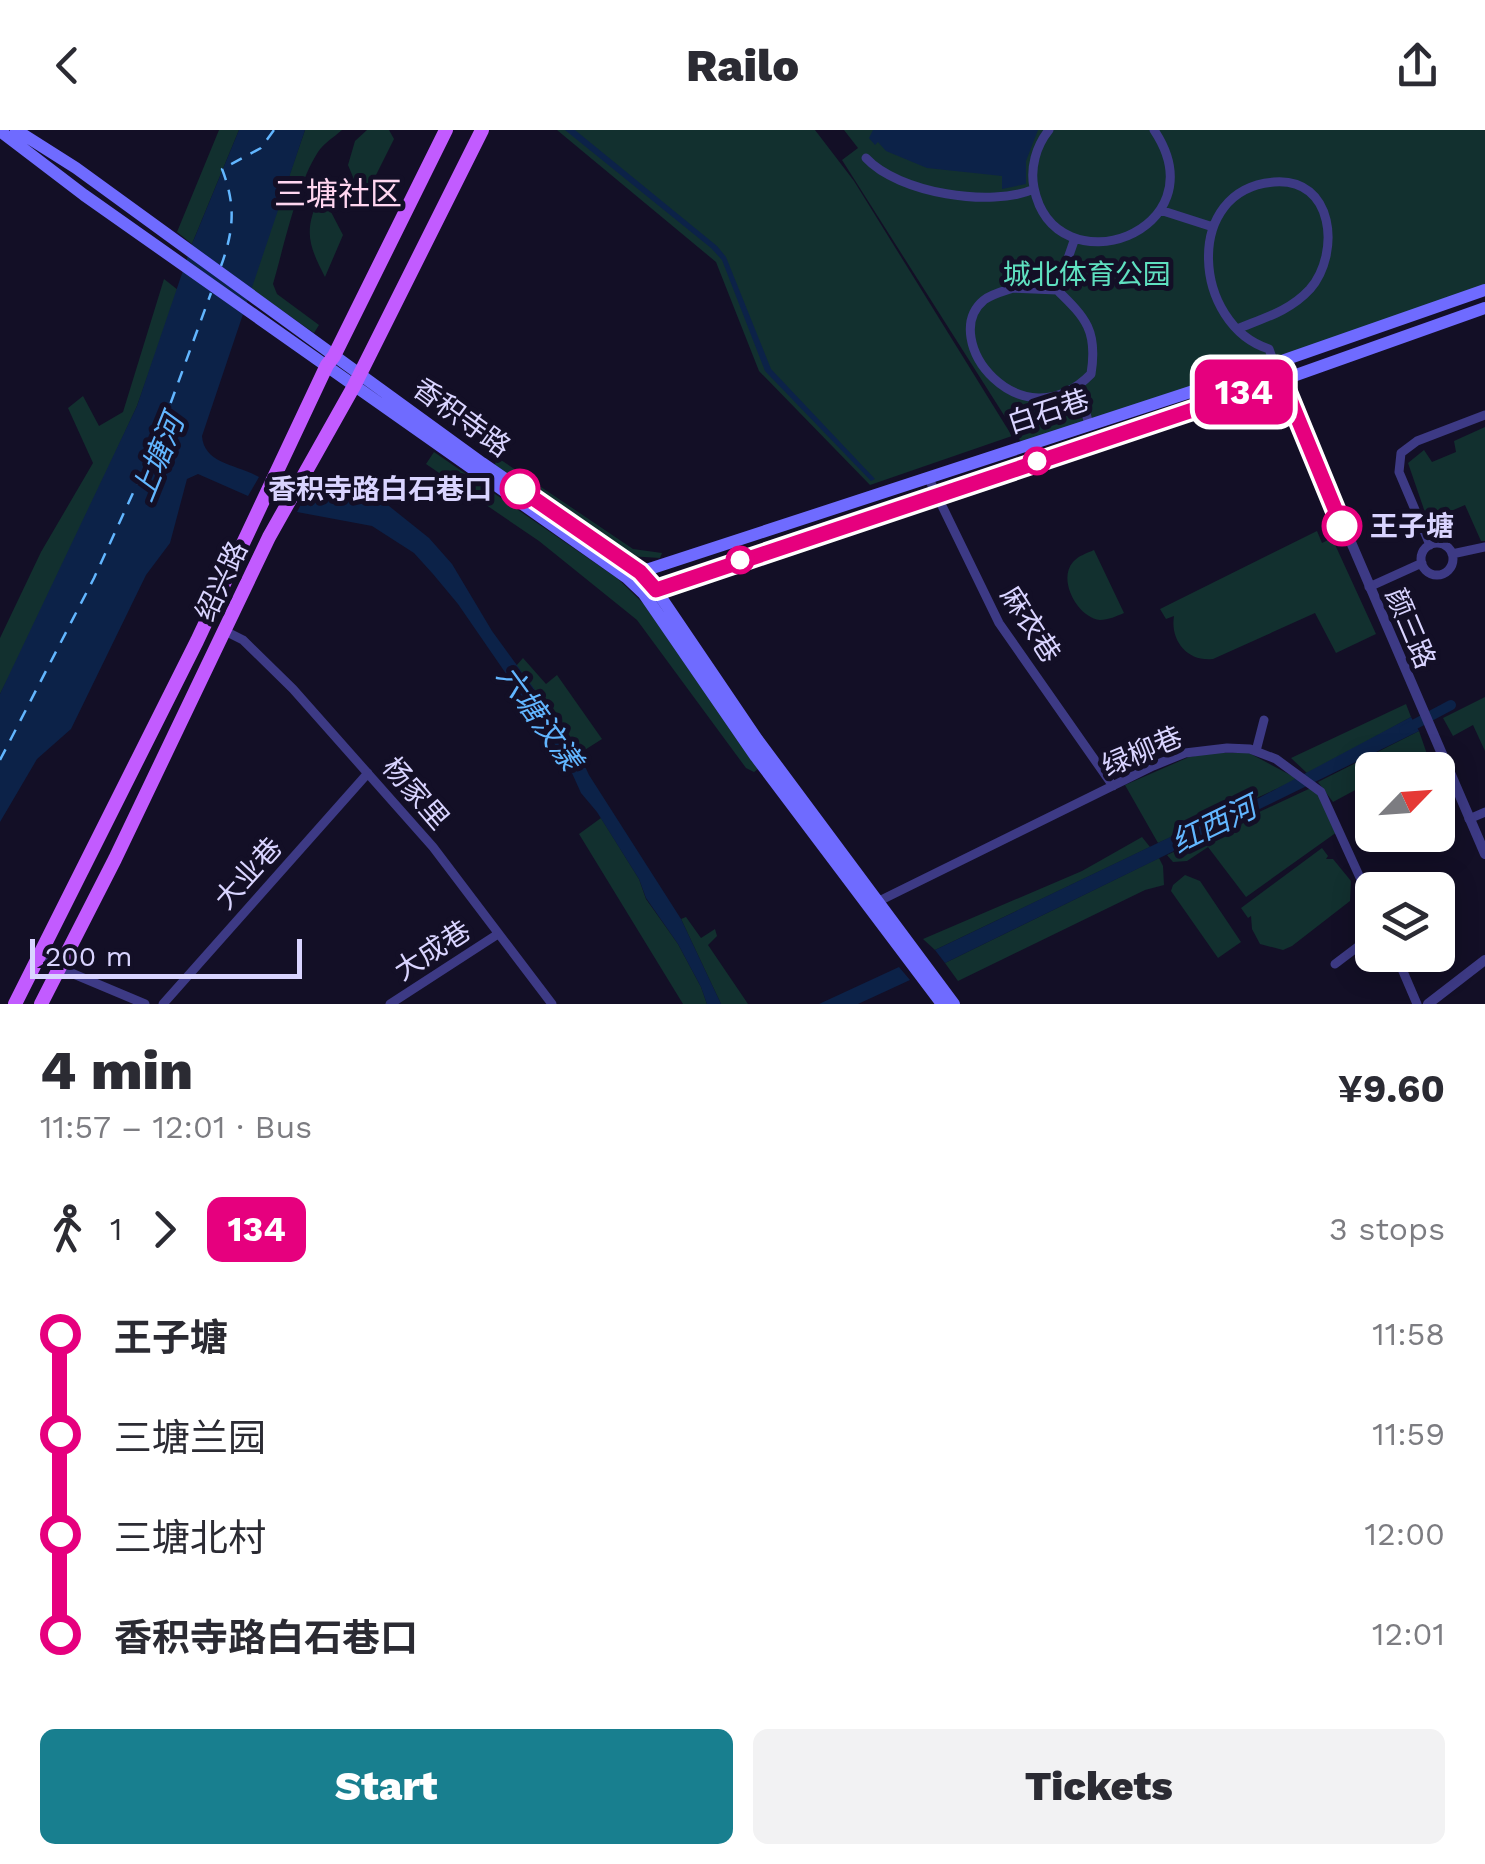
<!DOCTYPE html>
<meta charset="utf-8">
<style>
body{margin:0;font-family:"Work Sans","Noto Sans SC",sans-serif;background:#f2f2f3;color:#2b2b33;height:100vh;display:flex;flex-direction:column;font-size:38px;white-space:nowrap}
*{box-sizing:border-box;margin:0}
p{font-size:32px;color:#7c7c81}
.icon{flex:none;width:55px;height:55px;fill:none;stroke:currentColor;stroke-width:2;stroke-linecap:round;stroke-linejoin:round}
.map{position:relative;height:874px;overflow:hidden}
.sheet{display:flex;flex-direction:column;background:#fff;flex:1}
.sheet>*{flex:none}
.badge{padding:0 20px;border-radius:15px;font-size:35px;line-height:65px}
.needle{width:65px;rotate:65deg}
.fabs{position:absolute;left:1355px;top:622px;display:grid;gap:20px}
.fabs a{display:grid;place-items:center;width:100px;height:100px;border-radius:15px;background:#fff;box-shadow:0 5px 25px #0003;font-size:50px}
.scale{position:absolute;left:30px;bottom:25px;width:272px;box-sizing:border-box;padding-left:10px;border:5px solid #d9d4ff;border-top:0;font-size:28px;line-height:35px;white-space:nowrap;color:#d9d4ff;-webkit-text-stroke:8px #130f26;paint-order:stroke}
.map>.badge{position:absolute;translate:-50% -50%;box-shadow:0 0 0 5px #fff}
.legs{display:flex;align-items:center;gap:15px;height:110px;padding:0 40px;font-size:32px}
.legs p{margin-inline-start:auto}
.head{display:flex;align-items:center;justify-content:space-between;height:170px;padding:0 40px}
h1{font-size:55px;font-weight:800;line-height:75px}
.button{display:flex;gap:20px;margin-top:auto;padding:20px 40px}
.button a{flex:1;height:115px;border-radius:15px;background:#187f8f;color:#fff;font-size:40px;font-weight:800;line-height:115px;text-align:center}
.button a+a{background:#f2f2f3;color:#2b2b33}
ul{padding:0 40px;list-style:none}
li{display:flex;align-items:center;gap:35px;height:100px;font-size:38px}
li i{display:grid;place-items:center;width:15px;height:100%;margin:0 12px;background:currentColor}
li i::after{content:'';width:25px;height:25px;margin:-12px;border:8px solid;border-radius:50%;background:#fff}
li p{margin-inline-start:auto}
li:first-child i{background:linear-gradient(#0000 50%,currentColor 0)}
li:last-child i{background:linear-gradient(currentColor 50%,#0000 0)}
header{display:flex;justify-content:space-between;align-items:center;height:130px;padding:0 40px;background:#fff;font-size:45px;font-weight:800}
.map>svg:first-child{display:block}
.green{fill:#12302f}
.water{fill:#0c2248}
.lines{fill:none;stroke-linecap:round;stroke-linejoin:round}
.canal{stroke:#0c2248;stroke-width:10}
.ferry{stroke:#62b6ff;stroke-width:2.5;stroke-dasharray:12 10;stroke-linecap:butt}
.minor{stroke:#3d3a85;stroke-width:9}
.tertiary{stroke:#3d3a85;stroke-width:10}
.secondary{stroke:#6f6bff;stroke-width:12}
.primary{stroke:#c25bff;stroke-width:14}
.line-1-casing{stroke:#fff;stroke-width:22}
.line-1{stroke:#e6007e;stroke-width:15}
.stop-1-dot{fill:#fff;stroke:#e6007e;stroke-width:5}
.labels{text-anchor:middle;stroke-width:10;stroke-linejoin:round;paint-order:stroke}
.park-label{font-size:28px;fill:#5fe0c0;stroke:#130f26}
.street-label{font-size:28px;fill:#d9d4ff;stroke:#130f26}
.stop-label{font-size:28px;font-weight:bold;fill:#d9d4ff;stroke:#130f26;text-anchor:end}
.water-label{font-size:30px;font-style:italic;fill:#62b6ff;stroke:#130f26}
.quarter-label{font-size:32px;fill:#ffd6f0;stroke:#130f26}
</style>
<header><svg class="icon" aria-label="back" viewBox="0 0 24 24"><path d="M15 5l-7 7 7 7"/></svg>Railo<svg class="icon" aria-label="share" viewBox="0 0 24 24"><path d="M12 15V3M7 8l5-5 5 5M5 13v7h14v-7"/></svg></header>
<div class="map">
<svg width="1485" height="874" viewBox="0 0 1485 874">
<rect width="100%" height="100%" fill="#130f26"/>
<path class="green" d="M219,0H239L192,114L177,102Z
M305,0H342C334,7 324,13 318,22C297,54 284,116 273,154L277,164L319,195L314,203L250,158Z
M367,0H389L394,9L363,71L348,35L355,11Z
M557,0H815L854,51L1012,306L870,355L759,241L716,132Z
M844,0H1485V160L1023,315L842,30L858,18Z
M321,63L343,105L325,147C307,112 304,100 321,63Z
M164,149L178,160L137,276L31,505L0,564V508L41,422L93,333L68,278L83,266L99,296L123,282Z
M1485,297V411H1481L1465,375L1428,391L1408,333L1424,320L1432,332L1456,322L1454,311Z
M434,322L617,448L644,474L758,639L754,642L746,638L637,490L539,411L426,334Z
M496,330H501L633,419L662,423L660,428L628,426L495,335Z
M1317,401L1322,413L1332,408L1376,504L1336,523L1315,483L1213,529C1187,532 1170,510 1174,486L1166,489L1160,479Z
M1094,420L1124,483C1117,486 1108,490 1100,490C1078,488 1057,450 1073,432C1078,426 1087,423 1094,420Z
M523,528L546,554L557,545L602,609L580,623L516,536Z
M1485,567V621L1473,595L1453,606L1443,588Z
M1406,574L1411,587L1308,644L1291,628Z
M1419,601L1427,624L1395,640H1372V651L1333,672L1318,652Z
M1212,623H1249L1298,649L1158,713L1125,655L1189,627Z
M1313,657L1317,659L1337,702L1246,767L1208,717L1187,731L1173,732L1167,725Z
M601,688L639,749L646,769L678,814L701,857L707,874H683L579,704Z
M1142,707L1150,717L935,820L923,809L1082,741Z
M1322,718L1328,726L1326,729H1333L1351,751L1350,771L1292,816L1283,820L1260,814L1252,799L1251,786L1248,788L1241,778Z
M1159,728L1163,736L1164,755L1145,760L958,851L945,833Z
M1185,745L1200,751L1241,812L1218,828L1171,761L1173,755Z
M686,787L701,808L715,799L717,806L708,815L748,874H721L681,789Z"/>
<path class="water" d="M239,0H305L202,306C204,334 236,334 259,347L248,366L198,344L187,349L170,413L146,445L71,599L37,629L0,692V564L137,276L192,114Z
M565,0H575L717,116L726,127L771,239L875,349L871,351L765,241L722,130L711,118Z
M873,0H1038L1026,31V54L1002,59V46L927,38L886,21L878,12L875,15L869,8Z
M309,359L344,369L371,365L384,372L429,408L452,434L492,501L575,615L589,645L681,789L721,874H707L701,857L678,814L646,768L639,749L597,682L581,663L567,632L458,474L433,444L414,423L372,396L297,382Z
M1411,587L1419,601L945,833L935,820L1187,699L1259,668Z
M899,837L910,850L858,874H819Z"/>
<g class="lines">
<path class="canal" d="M1404,600L1451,575"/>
<path class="ferry" d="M221,136C234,100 236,75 222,39L261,18L274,0
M0,630L94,448L156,313L211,163"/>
<path class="minor" d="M1049,0C1036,16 1030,38 1034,58C1055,161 1222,102 1154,0
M866,28C898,63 992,78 1034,59
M1160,80L1213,97
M1013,158L1057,160C1086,188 1098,201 1091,244C1021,315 937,209 984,170C992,164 1004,161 1013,158Z
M1057,160L1075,108
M1237,199C1264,188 1290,181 1310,159C1341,123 1334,47 1274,52C1182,59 1193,195 1269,219L1274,233
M1078,256L1089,294
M928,347L999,493L1113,656
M1421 429a16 16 0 1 1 32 0a16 16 0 1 1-32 0Z
M1430,415L1399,342L1401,323L1417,311L1485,285
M1452,424L1485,417
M1369,457L1422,433
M225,501L243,510L293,559L433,717L552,874
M1256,621L1264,590
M1469,689L1485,682
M875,773L1153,636L1185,623L1227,618L1250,619L1276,629L1321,662L1372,774
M1396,825L1417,874
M38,829L145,874
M1335,834L1372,806
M163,874L368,643
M390,874L498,804"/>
<path class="tertiary" d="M1274,233L1485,724
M1428,874L1485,830"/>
<path class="secondary" d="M16,0L76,38L482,333L640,442L656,460L757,609L954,874
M0,1L84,65L626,447L644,464L756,627L942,874
M634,444L1227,250L1485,160
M651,462L782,415L1282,250L1485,178"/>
<path class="primary" d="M15,874L197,511L327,235L334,226L446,0
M41,874L115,729L269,407L354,256L482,0"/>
</g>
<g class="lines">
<g class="line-1-casing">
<path id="line-1" d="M520,359L640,442L656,460L1282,250L1342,396"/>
</g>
<use href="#line-1" class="line-1"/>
</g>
<g class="stop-1-dot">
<circle cx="1037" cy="331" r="12"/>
<circle cx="520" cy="359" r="18"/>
<circle cx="1342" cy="396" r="18"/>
<circle cx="740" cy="430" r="12"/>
</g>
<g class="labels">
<g class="park-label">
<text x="1087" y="154">城北体育公园</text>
</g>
<g class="street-label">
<text transform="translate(1048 281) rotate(-18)" y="10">白石巷</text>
<text transform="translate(462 287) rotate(36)" y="10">香积寺路</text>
<text transform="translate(221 451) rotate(-65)" y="10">绍兴路</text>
<text transform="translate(1031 494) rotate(57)" y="10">麻衣巷</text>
<text transform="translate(1411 498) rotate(67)" y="10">颜三路</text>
<text transform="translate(1142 621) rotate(-23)" y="10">绿柳巷</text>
<text transform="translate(416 663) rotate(49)" y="10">杨家里</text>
<text transform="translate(248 743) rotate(-48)" y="10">大业巷</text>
<text transform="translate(432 820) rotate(-33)" y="10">大成巷</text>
</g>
<g class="stop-label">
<text x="492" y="369">香积寺路白石巷口</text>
<text x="1370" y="406" text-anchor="start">王子塘</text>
</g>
<g class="water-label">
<text transform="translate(158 328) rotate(-68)" y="10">上塘河</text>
<text transform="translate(539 588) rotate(54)" y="10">六塘汶漾</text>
<text transform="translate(1214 695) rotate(-26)" y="10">红西河</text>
</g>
<g class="quarter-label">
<text x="338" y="75">三塘社区</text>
</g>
</g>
</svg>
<div class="fabs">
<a><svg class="needle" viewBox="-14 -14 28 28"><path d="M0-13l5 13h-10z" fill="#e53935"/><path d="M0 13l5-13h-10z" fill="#7c7c81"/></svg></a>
<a><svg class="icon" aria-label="layers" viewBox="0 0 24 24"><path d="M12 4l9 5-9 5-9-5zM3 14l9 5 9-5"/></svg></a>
</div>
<div class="scale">200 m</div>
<b class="badge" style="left:1244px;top:262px;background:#e6007e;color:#fff">134</b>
</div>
<section class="sheet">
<div class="head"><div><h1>4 min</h1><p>11:57 – 12:01 · Bus</p></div><b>¥9.60</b></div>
<div class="legs"><svg class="icon" aria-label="walk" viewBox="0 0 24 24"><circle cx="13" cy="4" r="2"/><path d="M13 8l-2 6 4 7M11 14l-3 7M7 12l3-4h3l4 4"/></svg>1<svg class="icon" aria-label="forward" viewBox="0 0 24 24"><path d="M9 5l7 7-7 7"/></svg><b class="badge" style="background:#e6007e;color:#fff">134</b><p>3 stops</p></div>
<ul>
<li><i style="color:#e6007e"></i><b>王子塘</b><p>11:58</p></li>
<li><i style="color:#e6007e"></i><span>三塘兰园</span><p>11:59</p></li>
<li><i style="color:#e6007e"></i><span>三塘北村</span><p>12:00</p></li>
<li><i style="color:#e6007e"></i><b>香积寺路白石巷口</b><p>12:01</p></li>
</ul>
<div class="button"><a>Start</a><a>Tickets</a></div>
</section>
